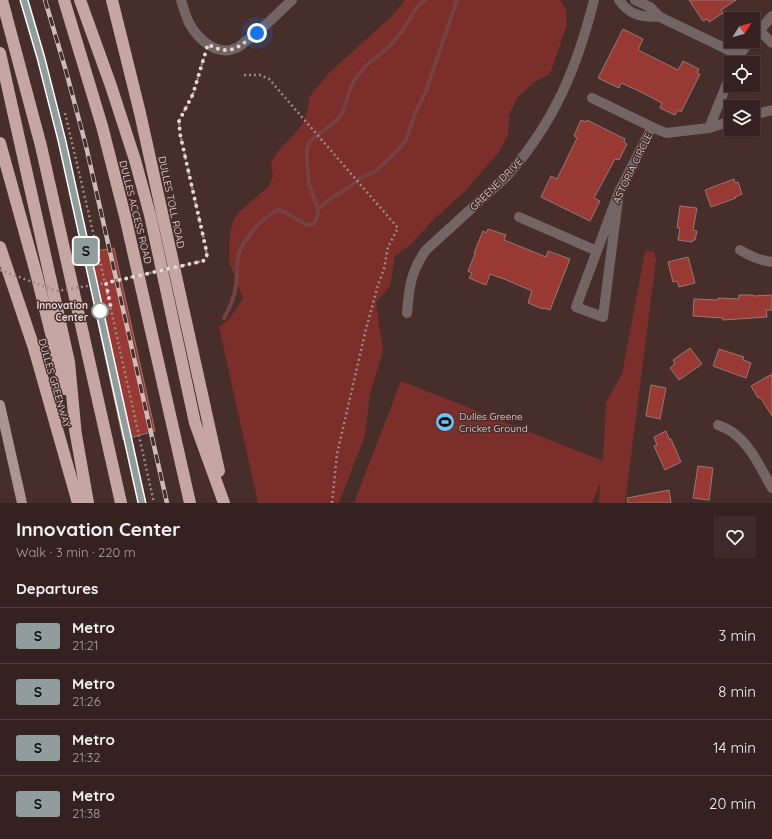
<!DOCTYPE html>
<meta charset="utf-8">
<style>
body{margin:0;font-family:Quicksand,sans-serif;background:#3d2a29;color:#f1f3f6;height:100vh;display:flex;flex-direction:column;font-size:15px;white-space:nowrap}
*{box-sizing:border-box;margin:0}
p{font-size:13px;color:#aaa4a5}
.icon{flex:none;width:22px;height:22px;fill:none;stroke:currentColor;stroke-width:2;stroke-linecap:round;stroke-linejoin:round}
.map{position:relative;height:503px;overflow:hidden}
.details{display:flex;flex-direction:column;background:#352220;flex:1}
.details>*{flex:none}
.badge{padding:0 8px;border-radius:3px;font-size:14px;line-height:26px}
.needle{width:26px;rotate:53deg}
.fabs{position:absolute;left:724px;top:12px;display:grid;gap:8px}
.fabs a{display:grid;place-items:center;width:36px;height:36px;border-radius:0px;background:#352220;box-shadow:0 1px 3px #0004,0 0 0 1px #4f3f3e;font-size:20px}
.you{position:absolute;width:20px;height:20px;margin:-10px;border:3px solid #fff;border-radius:50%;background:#1a73e8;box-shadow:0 0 0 6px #1a73e833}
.map>.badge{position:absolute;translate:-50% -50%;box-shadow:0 0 0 2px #fff}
h2{padding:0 16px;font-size:15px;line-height:36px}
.round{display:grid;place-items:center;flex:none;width:42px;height:42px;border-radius:0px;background:#3d2a29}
.overview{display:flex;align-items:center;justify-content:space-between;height:68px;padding:0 16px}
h1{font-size:19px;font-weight:800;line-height:30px}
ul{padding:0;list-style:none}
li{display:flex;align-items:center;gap:12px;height:56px;padding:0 16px;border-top:1px solid #4f3f3e}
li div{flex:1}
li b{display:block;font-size:15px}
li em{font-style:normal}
li .badge{min-width:44px;font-weight:700;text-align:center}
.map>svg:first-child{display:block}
.green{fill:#7c2f2a}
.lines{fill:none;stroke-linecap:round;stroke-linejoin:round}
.stream{stroke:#774041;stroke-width:4}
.building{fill:#993933;stroke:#967874}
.path{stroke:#9d8986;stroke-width:2.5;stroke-dasharray:2 3;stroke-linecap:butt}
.minor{stroke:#726564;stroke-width:10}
.major{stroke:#ae9490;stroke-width:10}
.highway{stroke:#c6a6a2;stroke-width:12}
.rail-casing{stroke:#cdbbb9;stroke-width:4.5}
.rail{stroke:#472e2b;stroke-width:3;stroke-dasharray:9;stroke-linecap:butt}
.path-bridge{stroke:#9d8986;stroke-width:2.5;stroke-dasharray:2 3;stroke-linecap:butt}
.line-casing{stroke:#fff;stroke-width:9}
.line{stroke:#919d9d;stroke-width:6}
.walk{stroke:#e7d6d4;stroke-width:4;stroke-dasharray:0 7.2}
.stop-dot{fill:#fff;stroke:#919d9d;stroke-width:2}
.labels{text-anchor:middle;stroke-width:3;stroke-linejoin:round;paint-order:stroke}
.street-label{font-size:10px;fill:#e7d6d4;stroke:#472e2b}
.stop-label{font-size:10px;font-weight:bold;fill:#e7d6d4;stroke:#472e2b;text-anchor:end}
.poi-label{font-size:10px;fill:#e7d6d4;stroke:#472e2b;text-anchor:start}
</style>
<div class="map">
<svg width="772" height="503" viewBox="0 0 772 503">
<rect width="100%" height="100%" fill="#472e2b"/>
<path class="green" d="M405,0H560L566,9L567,24L550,74L534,82L517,98L509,115L508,135L499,152L465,191L432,221L410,245L395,256L390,286L376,303L383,351L370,394L365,435L339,503H258L219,327L229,319L243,299L229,261L230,233L234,219L238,213L269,186L273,176L271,162L280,149L294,135L303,123L307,112L310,96L317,87L330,72L392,16Z
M654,251L656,260L625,503H599L600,483L592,503H354L401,381L603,461L606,402L622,374L645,252Z"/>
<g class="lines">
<path class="stream" d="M318,209L331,198L348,188L362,177L376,171L399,149L406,140L414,116L426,91L457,0
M224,318C230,307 235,297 236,284C238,274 236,262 239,253C245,237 263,217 278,210L285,212L307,225L313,224L317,218L318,209L309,184L307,164V149L310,141L336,121L343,112L350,89L356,77L368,64L390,46L403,30L416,8L425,0"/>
</g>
<path class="building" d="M689,0H736L721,10L723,13L709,22L707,19L703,21Z
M623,29L643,39L638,50L678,70L683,61L699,69L697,73L700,74L681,112L678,110L675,115L660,108L662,103L641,92L621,83L619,88L598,78Z
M581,120L586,122L587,120L625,139L624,142L627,144L619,160L615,159L594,198L600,201L590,221L541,197L551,176L557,179L577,138L574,136Z
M734,179L735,183L738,182L742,194L735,197L736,198L711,207L705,190Z
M680,206L697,208L693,230L697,231L695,240H693L692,242L678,240L680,228H677Z
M488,229L506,235L504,240L546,257L548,251L570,259L550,310L544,308L543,309L528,303L532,291L504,279L490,274L486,285L469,278L472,273L468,271L475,254L474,253L483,231L486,233Z
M114,248L155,431L123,440L83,253Z
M688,257L695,283L679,287L677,281L673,282L668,262Z
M739,295H753V296L772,295V310H766L767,317L723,320V318L693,316L694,299L718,300V298L739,299Z
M690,348L702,364L679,380L670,368L675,364L673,360Z
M719,349L744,357L743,360L751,363L746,378L713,366Z
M772,374V416L760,397L758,398L751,386Z
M651,385L666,388L660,419L646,416Z
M666,431L669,439H671L681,462L665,470L654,446L657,445L654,437Z
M698,466L713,468L709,500L693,498Z
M669,490L671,503H628L627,498Z"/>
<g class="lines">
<path class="path" d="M244,75H260L269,79L398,228L388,247L384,269L378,285L366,329L337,454L332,503
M193,94L205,54
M65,113L105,283L154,503"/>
<path class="minor" d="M181,0C183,7 186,16 189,23C198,39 217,57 236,48C240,47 243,43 246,41C263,29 277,14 292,0
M619,0C630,16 642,17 660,17
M635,0L650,7L660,17L739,55
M759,30L772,43
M753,38L772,16
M736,63L739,55L750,41
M592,98L652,127
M753,115L772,110
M709,128L731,121
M619,192L603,317L576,307L619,192L652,127L666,133L709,128L731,74
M519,217L597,251
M740,250C750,256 760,261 772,262
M407,313C409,287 411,271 426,250L507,176C554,123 577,68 594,0
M718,425C722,427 728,429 732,432C751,445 761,469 772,488"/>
<path class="major" d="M0,405L22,503"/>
<path class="highway" d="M2,0L41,146L121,503
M64,0L102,126L125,216L190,503
M80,0L111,86L135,160L150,215L195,423L224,503
M112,0L140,113L219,471
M0,53L69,362L76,436
M0,143L36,273L65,389
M0,247L34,348L78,503
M75,429L88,503"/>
<g class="rail-casing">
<path id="rail" d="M24,0L41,58L62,141L142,503
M45,0L66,71L86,146L167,503"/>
</g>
<use href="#rail" class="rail"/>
<path class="path-bridge" d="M0,270L57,291L105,283L203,261L207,257L206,249L180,134L179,121L193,94"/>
</g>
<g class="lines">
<g class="line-casing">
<path id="line" d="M24,0L41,58L62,141L142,503"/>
</g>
<use href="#line" class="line"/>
<path class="walk" d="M100,311L111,308L106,283L203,261L207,257L206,249L180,134L179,121L193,94L208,44C229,57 239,47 257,33"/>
</g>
<defs>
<g id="stadium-disc" transform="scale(1)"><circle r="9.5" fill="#6fc2f4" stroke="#472e2b"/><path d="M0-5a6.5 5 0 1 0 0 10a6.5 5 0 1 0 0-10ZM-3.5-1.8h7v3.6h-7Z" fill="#111"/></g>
</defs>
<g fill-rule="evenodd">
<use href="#stadium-disc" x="445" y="422"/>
</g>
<circle class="stop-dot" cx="100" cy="311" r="8"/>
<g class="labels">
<g class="street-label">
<text transform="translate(632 168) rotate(-64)" y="4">ASTORIA CIRCLE</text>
<text transform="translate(496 184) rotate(-45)" y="4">GREENE DRIVE</text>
<text transform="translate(172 202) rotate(78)" y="4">DULLES TOLL ROAD</text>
<text transform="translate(136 212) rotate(76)" y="4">DULLES ACCESS ROAD</text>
<text transform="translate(55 383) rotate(74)" y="4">DULLES GREENWAY</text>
</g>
<g class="stop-label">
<text x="88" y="309">Innovation<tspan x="88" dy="12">Center</tspan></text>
</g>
<g class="poi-label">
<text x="459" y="420">Dulles Greene<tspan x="459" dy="12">Cricket Ground</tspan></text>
</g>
</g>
</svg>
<div class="fabs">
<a><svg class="needle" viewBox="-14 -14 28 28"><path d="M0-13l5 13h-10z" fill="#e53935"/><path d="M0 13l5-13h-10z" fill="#aaa4a5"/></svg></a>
<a><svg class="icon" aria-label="locate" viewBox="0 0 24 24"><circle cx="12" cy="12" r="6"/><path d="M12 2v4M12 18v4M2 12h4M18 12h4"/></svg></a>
<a><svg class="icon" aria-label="layers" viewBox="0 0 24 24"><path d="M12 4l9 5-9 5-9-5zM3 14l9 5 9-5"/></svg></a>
</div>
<div class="you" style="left:257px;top:33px"></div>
<b class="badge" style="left:86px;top:251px;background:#919d9d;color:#111">S</b>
</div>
<section class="details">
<div class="overview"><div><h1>Innovation Center</h1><p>Walk · 3 min · 220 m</p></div><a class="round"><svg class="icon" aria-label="heart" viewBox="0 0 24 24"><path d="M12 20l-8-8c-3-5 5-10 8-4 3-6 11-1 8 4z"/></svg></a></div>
<h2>Departures</h2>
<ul>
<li><span class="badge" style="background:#919d9d;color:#111">S</span><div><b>Metro</b><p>21:21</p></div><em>3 min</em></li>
<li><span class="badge" style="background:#919d9d;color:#111">S</span><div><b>Metro</b><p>21:26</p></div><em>8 min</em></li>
<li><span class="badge" style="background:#919d9d;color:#111">S</span><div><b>Metro</b><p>21:32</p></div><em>14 min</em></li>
<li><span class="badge" style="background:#919d9d;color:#111">S</span><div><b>Metro</b><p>21:38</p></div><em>20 min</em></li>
</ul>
</section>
